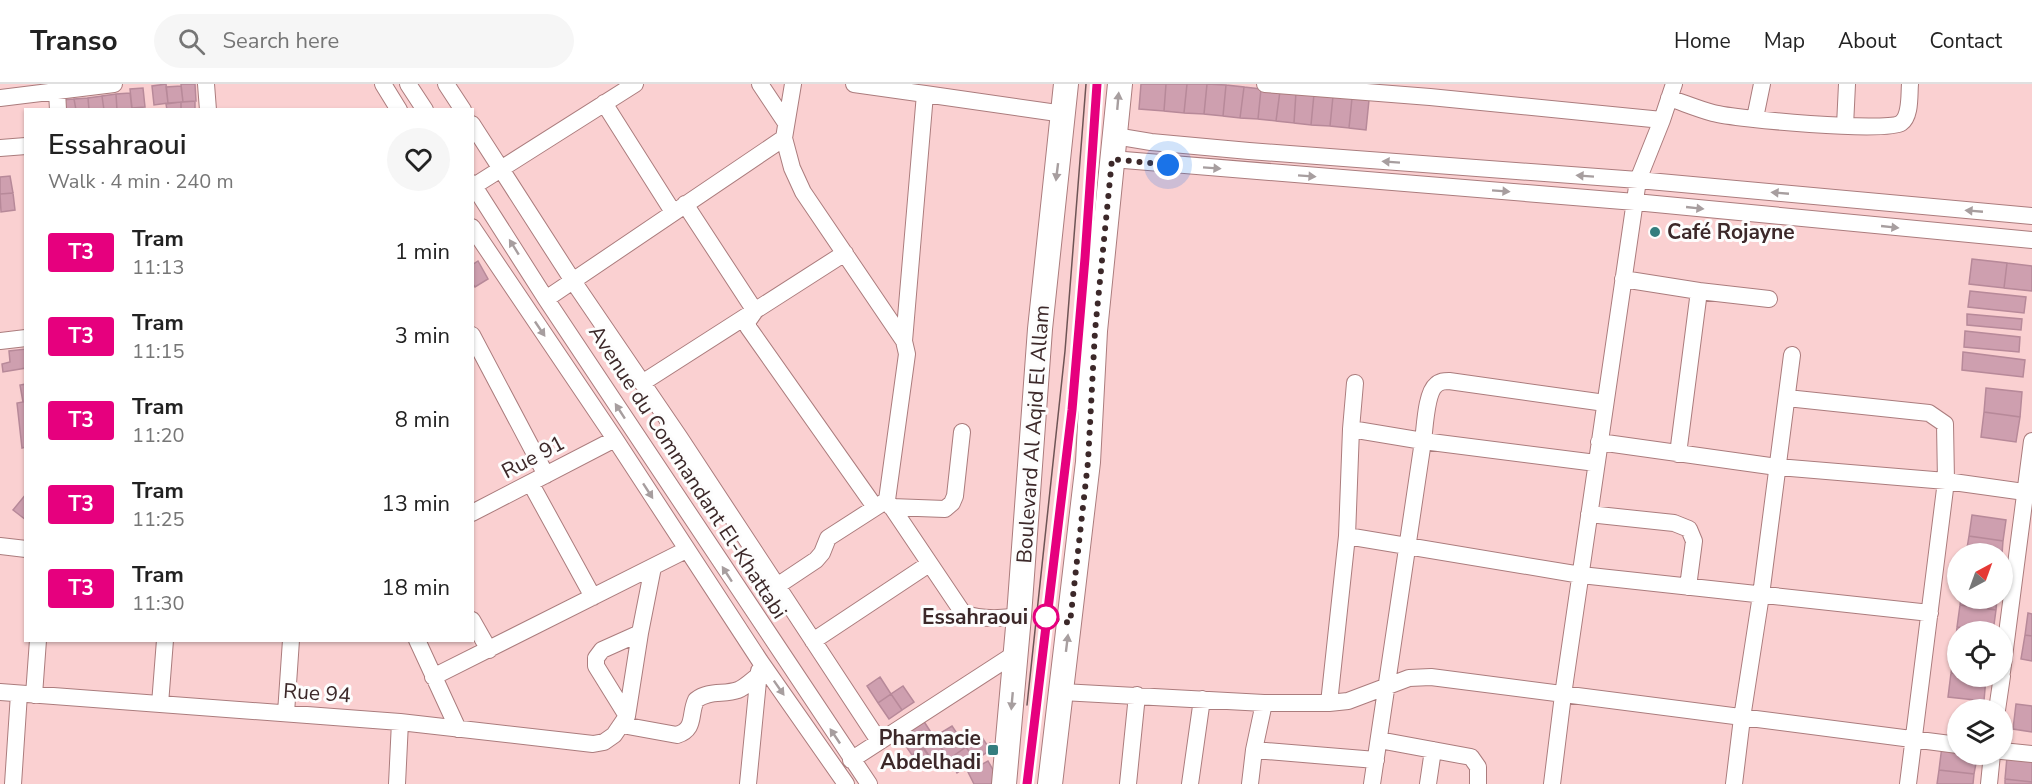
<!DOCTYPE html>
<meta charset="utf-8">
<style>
body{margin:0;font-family:"Nunito Sans",sans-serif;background:#f6f6f6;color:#222;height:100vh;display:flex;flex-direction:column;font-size:22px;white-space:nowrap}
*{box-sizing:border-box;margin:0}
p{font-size:20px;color:#767676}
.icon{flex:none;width:33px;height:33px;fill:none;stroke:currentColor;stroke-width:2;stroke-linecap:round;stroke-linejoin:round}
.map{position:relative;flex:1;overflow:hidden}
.sheet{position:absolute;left:24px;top:24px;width:450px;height:534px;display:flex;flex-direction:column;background:#fff;border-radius:0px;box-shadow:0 2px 4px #0004}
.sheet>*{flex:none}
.badge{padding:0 12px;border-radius:4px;font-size:21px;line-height:39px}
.needle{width:39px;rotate:41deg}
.fabs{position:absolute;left:1947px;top:459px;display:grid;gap:12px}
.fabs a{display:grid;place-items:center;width:66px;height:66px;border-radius:50%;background:#fff;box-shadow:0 2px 4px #0004;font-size:30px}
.you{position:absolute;width:30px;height:30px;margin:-15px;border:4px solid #fff;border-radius:50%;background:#1a73e8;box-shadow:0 0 0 9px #1a73e833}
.map>.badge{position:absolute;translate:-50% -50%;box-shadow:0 0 0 3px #fff}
.round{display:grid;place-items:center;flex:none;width:63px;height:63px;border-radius:32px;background:#f6f6f6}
.head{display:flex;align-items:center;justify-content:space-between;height:102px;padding:0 24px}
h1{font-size:28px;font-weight:600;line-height:45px}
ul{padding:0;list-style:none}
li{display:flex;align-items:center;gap:18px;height:84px;padding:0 24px}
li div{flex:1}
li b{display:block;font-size:22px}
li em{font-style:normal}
li .badge{min-width:66px;font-weight:700;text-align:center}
header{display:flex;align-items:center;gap:36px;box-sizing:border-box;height:84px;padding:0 30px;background:#fff;border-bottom:2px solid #e0e0e0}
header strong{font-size:28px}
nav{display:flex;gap:33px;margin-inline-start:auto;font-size:21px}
.search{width:420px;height:54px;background:#f6f6f6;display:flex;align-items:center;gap:15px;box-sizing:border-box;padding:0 21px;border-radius:33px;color:#767676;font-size:22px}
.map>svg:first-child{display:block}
.building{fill:#ce9faf;stroke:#b78999;stroke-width:1.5}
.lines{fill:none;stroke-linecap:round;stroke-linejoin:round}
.minor-casing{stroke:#ab7c7d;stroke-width:18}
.secondary-casing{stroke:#ab7c7d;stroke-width:26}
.minor{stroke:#fff;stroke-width:16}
.secondary{stroke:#fff;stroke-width:24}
.tram{stroke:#6e5455;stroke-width:1.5}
.oneway{fill:#a79e9f}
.line-casing{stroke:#fff;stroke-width:14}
.line{stroke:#e6007e;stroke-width:9}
.walk{stroke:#3c2829;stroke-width:6;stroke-dasharray:0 10.8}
.poi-dot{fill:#347d7e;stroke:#fdfdfd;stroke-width:2}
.stop-dot{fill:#fff;stroke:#e6007e;stroke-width:3}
.labels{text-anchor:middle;stroke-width:6;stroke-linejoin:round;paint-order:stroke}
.poi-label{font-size:21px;font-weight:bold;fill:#3c2829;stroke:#fdfdfd;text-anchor:start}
.street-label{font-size:21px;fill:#3c2829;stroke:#fdfdfd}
.stop-label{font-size:21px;font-weight:bold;fill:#3c2829;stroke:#fdfdfd;text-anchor:end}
</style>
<header>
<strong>Transo</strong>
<div class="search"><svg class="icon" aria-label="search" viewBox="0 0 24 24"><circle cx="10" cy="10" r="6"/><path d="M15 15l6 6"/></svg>Search here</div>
<nav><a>Home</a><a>Map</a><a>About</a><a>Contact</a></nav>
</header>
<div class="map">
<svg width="2032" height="700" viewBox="0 0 2032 700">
<rect width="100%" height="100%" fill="#fad0d1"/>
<path class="building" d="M166,0L168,19L154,21L152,2Z
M181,0H195L196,17L183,18Z
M1141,0H1166L1164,27L1139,25Z
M1166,0H1187L1184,29L1164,27Z
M1187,0H1207L1204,30L1184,29Z
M1207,0L1226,1L1223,32L1204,30Z
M1226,1L1244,3L1240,34L1223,32Z
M181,2L183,18L168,19L166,3Z
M1244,3L1261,5L1258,35L1240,34Z
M143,4L145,23L132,24L130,5Z
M1261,5L1280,7L1276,37L1258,35Z
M1280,7L1296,8L1294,39L1276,37Z
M1296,8L1314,10L1311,41L1294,39Z
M130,9L132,26H117L116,10Z
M116,10L117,26H104L102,12Z
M1314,10L1333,12L1330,42L1311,41Z
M102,12L104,26H89L88,14Z
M1333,12L1352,14L1349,44L1330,42Z
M88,14L89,26H76L74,15Z
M1352,14L1369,16L1366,46L1349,44Z
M74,15L76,26H62L61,16Z
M195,17V26H181V18Z
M181,18V26H167L166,20Z
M10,92L13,109L0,110V93Z
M13,109L15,126L1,128L0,110Z
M1972,175L2007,179L2004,204L1969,200Z
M478,177L488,195L475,203L472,199V181Z
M2007,179L2032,182V207L2004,204Z
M1970,207L2026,213L2024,229L1968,223Z
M1967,230L2022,235L2021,246L1967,241Z
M1965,247L2020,253L2019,268L1964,263Z
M26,265V284L3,288L2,280L10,278L9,267Z
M1963,268L2025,276L2023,293L1962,286Z
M26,300V363L22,364L17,319L23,318L20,301Z
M1986,304L2022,308L2020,333L1984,328Z
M1984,328L2020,333L2016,358L1981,353Z
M26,410V436L13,426Z
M1972,431L2006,436L2003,457L1969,452Z
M1969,452L2003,457L2002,470H1966Z
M1961,514H1997L1996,526L1960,521Z
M1960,521L1996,526L1993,548L1957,543Z
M2028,529L2032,530V552L2025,551Z
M1957,543L1987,548H1958V566L1955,565Z
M2025,551L2032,552V577L2021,575Z
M1955,565L1958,566V590L1951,589Z
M1951,589L1958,590V592L1986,593L1984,617L1948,613Z
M880,593L891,610L878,619L867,602Z
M903,602L914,618L902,626L891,610Z
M891,610L902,626L889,635L878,619Z
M2016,620L2032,622V648L2013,645Z
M923,636L934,653L922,661L911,644Z
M952,642L966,663L949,675L934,653Z
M912,647L923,664L912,671L901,655Z
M981,652L987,661L990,659L994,664L975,676L966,663Z
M934,653L945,670L933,678L922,661Z
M1942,662L1958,664V670H1973L1977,674L1974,690L1939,686Z
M966,663L975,676L957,689L949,675Z
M923,664L933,678L921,685L912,671Z
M2007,673L2032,676V698L2005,695Z
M988,677L1001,700H974L968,688Z
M1939,686L1974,690L1973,700H1937Z
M2005,695L2032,698V700H2005Z"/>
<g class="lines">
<g class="minor-casing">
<path id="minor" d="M206,0L208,26
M383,0L399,26
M408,0L425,26
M446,0L463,26
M760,0L786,39
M793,0L784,54L792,84L803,108L904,257L907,270L887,416L963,529C981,536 1000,535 1019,532
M854,0L925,10L904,257
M1265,0L1430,13L1662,36
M57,7L58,26
M925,10L1064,30
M0,14L114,0
M1669,14C1684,19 1698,25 1713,29C1735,35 1887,49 1901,39C1911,32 1909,11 1910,0
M604,19L673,128
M1755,34L1762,0
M472,40L573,197L680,354L879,657
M1845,42L1847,0
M1115,52L1151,58L1249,67L1638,96L2032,132
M0,64L26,62
M1112,75L1635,118L2032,156
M472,99L546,215L869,700
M474,102L635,0
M685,120L755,227L748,237V243L875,423
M472,143L615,355L760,577L846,700
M1623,195L1699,207L1678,370
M1699,207L1769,215
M546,215L784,54
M472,251L546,391
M0,257L26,254
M642,299L845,169
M1787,314L1929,329L1945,340L1946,397L1908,700
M1351,345L1423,357L1596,379
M1599,358L1777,383L1946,397L2032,409
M531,400L593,513
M891,423L945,425L952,419L955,412L962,348
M472,429L615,355
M1589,430L1674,439L1689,445L1694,457L1688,503
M1347,452L1581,491L1930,529
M0,462L26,465
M777,502L816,476L822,469L828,454L884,418
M472,536L489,566
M417,556L458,645
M813,557L929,480
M2002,588L2032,357
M433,593L686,466
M0,608L400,638L593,660L604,658L614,651L627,632L640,549L653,483
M1062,608L1264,619H1329L1348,617L1409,594L1431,593L1958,661
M34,611L38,556
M1329,619L1347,452L1351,345L1355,299
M160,620L165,556
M1997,626L2002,592
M286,629L291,556
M627,632L596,582V574L602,566L640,549
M622,641L677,651C696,645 689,631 696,616C709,606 724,611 738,606C746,603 752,596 759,591
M1379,656L1471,673L1478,683V700
M1254,666L1376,676
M2002,667L2032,670
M851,676L1016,569
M13,700L19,610
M397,700L400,638
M748,700L759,587
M1128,700L1137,611
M1190,700L1202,615
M1250,700L1254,666L1264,619
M1372,700L1423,357C1425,343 1426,309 1436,301C1440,297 1444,297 1449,297L1605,319
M1428,700L1433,666
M1552,700L1563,611L1638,96L1662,36L1674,0
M1734,700L1742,634L1761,511L1792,271
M1989,700L1992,670"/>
</g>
<g class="secondary-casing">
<path id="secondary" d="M1004,700L1019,532L1040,245L1066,0
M1050,700L1088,378L1095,247L1120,0"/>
</g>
<use href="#minor" class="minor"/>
<use href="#secondary" class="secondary"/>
<path class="tram" d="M1027,621L1065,267L1086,0
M1027,700L1072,326L1085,173L1097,0"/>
</g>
<defs><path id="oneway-solid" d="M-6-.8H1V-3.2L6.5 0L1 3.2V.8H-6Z" transform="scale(1.5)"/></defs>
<g class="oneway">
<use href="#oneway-solid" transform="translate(1118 17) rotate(-85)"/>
<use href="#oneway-solid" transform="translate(1391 78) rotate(-176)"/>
<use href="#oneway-solid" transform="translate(1212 84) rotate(4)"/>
<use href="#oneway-solid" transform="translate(1057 88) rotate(97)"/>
<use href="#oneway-solid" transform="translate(1307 92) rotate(4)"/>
<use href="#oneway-solid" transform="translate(1585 92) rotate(-176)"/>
<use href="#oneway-solid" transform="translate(1501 107) rotate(4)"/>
<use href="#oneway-solid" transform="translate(1780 109) rotate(-175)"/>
<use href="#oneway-solid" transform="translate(1695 124) rotate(6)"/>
<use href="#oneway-solid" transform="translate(1974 127) rotate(-175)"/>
<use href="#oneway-solid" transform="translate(1890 143) rotate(6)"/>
<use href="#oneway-solid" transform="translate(514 163) rotate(-122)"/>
<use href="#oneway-solid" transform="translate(540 245) rotate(56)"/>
<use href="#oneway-solid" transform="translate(620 327) rotate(-123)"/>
<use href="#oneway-solid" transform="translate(648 407) rotate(57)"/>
<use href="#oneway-solid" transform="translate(727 490) rotate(-123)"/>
<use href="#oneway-solid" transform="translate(1067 559) rotate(-83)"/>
<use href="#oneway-solid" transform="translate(779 604) rotate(55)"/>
<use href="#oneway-solid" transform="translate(1012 617) rotate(95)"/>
<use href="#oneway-solid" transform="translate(835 652) rotate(-124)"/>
</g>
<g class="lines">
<g class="line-casing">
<path id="line" d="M1027,700L1072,326L1085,174L1097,0"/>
</g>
<use href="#line" class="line"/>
<path class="walk" d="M1046,533L1070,539L1088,378L1095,247L1112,75L1168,81"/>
</g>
<g class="poi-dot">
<circle cx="1655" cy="148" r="6"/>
<rect x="987" y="660" width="12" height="12" rx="3"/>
</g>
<circle class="stop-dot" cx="1046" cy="533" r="12"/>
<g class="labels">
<g class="poi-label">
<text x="1667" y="155">Café Rojayne</text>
<text x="981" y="661" text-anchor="end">Pharmacie<tspan x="981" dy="24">Abdelhadi</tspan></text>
</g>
<g class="street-label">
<text transform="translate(1033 350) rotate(-86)" y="7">Boulevard Al Aqid El Allam</text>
<text transform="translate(533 373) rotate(-28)" y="7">Rue 91</text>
<text transform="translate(688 388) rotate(57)" y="7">Avenue du Commandant El-Khattabi</text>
<text transform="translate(317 609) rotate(4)" y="7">Rue 94</text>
</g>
<g class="stop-label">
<text x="1028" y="540">Essahraoui</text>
</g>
</g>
</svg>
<div class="fabs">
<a><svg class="needle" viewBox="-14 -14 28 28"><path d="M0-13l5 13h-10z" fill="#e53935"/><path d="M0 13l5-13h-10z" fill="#767676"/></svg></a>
<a><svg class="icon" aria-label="locate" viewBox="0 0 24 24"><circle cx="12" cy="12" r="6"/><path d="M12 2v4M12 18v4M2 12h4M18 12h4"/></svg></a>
<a><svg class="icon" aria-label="layers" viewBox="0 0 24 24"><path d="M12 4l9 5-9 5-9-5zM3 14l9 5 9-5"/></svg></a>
</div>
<div class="you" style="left:1168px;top:81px"></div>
<section class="sheet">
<div class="head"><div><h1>Essahraoui</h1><p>Walk · 4 min · 240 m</p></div><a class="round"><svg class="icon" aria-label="heart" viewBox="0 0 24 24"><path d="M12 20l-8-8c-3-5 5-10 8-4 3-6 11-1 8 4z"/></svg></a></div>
<ul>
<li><span class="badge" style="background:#e6007e;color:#fff">T3</span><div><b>Tram</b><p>11:13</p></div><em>1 min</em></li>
<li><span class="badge" style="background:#e6007e;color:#fff">T3</span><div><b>Tram</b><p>11:15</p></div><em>3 min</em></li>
<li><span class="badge" style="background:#e6007e;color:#fff">T3</span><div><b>Tram</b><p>11:20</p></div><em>8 min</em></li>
<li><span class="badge" style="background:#e6007e;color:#fff">T3</span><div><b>Tram</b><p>11:25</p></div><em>13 min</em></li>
<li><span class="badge" style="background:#e6007e;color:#fff">T3</span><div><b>Tram</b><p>11:30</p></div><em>18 min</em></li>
</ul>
</section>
</div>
